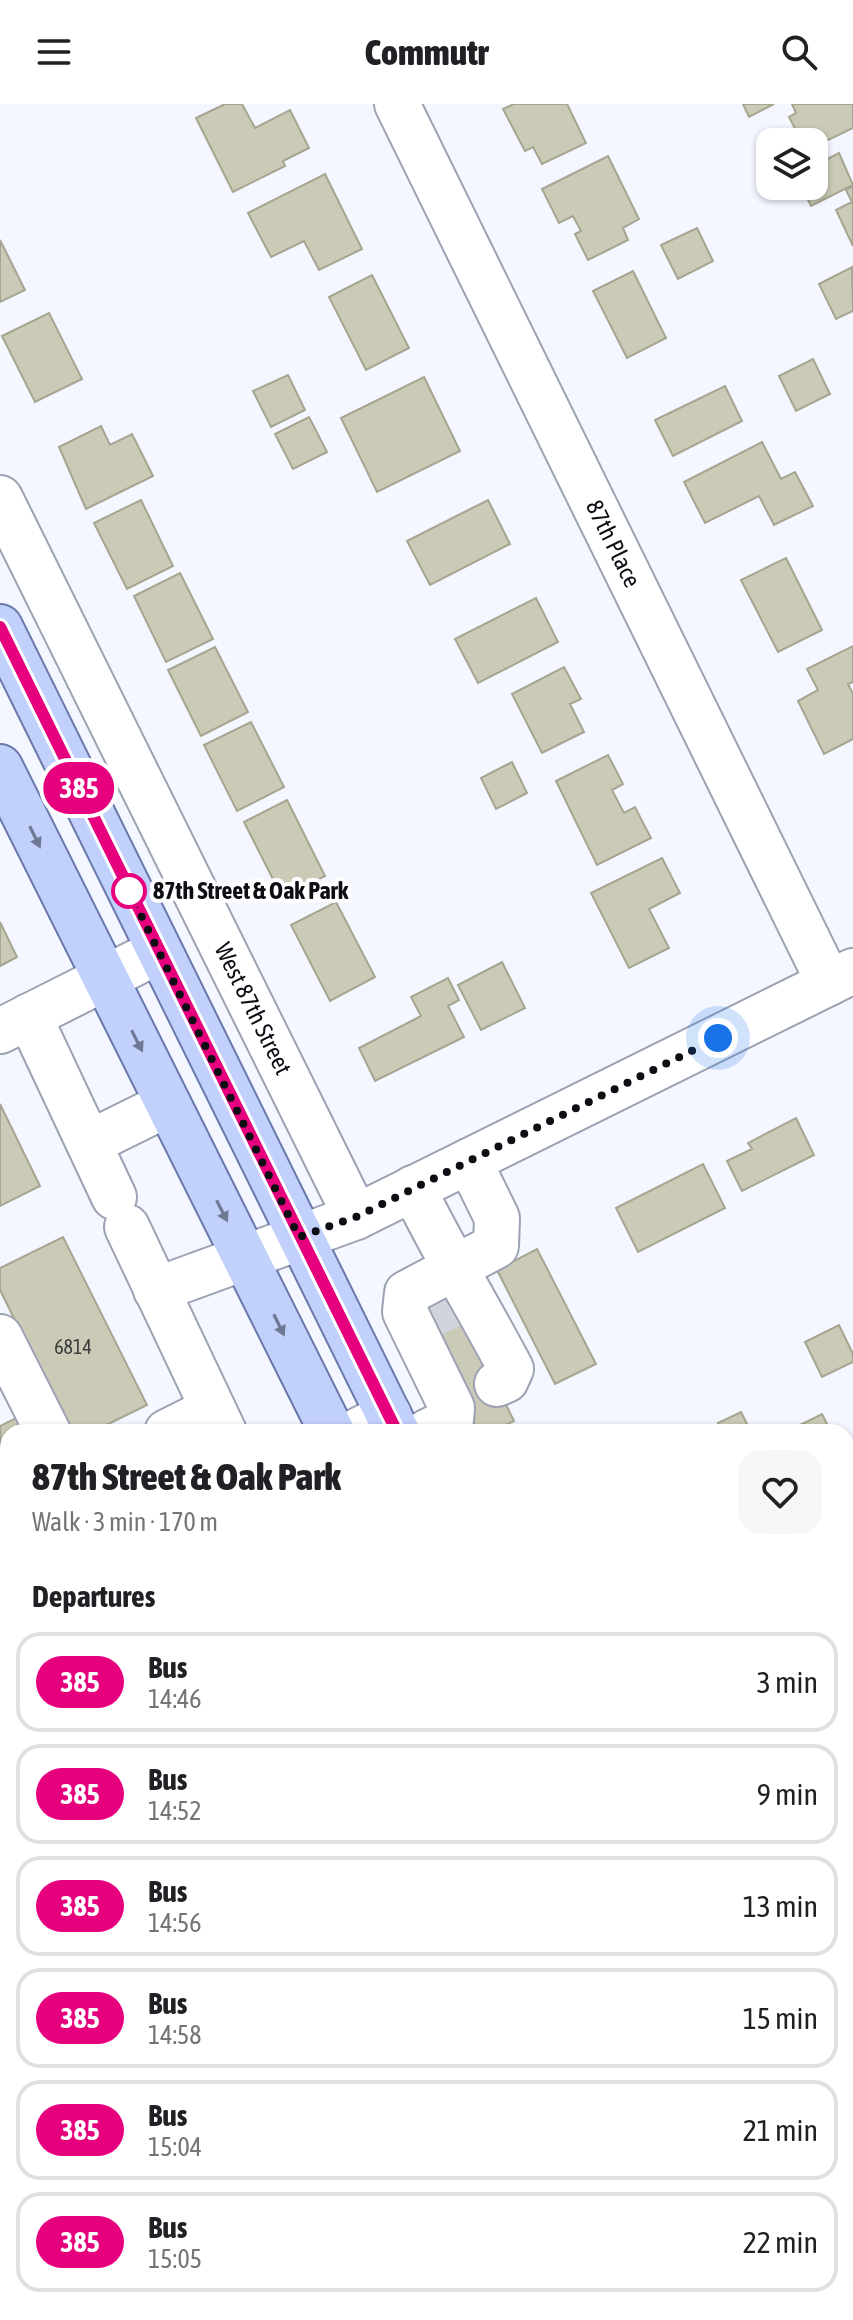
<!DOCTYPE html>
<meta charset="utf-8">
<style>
body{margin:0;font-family:"Asap Condensed",sans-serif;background:#f6f6f6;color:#202124;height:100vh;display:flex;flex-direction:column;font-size:30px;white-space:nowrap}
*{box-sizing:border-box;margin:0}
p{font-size:26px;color:#757577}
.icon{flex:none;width:44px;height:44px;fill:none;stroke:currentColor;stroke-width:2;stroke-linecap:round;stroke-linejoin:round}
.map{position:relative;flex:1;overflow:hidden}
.drawer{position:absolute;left:0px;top:1320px;width:854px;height:896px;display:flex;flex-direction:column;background:#fff;border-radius:24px 24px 0 0;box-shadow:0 2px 6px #0004}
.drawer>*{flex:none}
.badge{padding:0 16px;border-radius:26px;font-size:28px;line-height:52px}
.buttons{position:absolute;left:756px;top:24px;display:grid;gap:16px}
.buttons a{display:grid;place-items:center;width:72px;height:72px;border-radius:16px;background:#fff;box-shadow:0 2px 6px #0004;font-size:40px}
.you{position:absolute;width:40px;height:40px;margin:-20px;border:6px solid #fff;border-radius:50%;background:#1a73e8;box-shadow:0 0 0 12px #1a73e833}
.map>.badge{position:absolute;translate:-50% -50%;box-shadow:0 0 0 4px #fff}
h2{padding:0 32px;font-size:30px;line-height:72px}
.round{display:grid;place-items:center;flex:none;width:84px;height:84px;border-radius:24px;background:#f6f6f6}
.head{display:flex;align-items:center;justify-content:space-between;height:136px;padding:0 32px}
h1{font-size:38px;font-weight:800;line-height:60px}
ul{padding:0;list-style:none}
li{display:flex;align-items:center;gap:24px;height:100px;margin:0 16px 12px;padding:0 16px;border:4px solid #e0e0e0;border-radius:24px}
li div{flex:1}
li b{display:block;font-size:30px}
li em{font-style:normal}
li .badge{min-width:88px;font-weight:700;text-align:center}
header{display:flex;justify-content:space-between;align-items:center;height:104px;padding:0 32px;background:#fff;font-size:36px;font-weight:800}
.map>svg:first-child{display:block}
.building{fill:#cbcab6;stroke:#a5a591;stroke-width:2}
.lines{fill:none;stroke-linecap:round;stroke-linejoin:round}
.minor-tunnel{stroke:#d1d4dc;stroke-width:44;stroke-dasharray:44 22;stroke-linecap:butt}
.minor-casing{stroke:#9ca2b4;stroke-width:48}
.major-casing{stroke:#6879aa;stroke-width:48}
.minor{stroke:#fff;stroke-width:44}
.major{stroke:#c2d1fc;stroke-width:44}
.oneway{fill:#707994}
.line-casing{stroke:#fff;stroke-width:18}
.line{stroke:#e6007e;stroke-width:12}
.walk{stroke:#0c0e14;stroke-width:8;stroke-dasharray:0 14.4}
.stop-dot{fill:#fff;stroke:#e6007e;stroke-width:4}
.labels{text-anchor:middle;stroke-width:8;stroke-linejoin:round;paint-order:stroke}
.number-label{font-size:20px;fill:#3c3d3c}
.street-label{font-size:24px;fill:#0c0e14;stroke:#fff}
.stop-label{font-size:24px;font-weight:bold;fill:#0c0e14;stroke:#fff;text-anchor:start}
</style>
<header><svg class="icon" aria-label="menu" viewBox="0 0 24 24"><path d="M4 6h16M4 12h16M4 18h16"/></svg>Commutr<svg class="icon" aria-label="search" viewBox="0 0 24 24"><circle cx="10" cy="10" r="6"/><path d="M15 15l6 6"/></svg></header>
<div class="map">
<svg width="853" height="2216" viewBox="0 0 853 2216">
<rect width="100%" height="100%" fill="#f4f7ff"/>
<path class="building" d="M225,0H242L255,24L290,6L309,44L283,57L285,62L233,88L196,14Z
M514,0H567L586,39L542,60L533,43L525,47L503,5Z
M743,0H774L749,13Z
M792,0H853V24L814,43V38H802L789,13L796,9Z
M839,49L853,81L811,102L801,82H814V62Z
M608,52L639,115L623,124L628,136L588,156L575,130L581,127L573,112L559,119L542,85Z
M325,70L362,145L319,166L304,137L271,153L248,109Z
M853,82V142L836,106L852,98L846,86Z
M697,124L713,157L678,175L661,141Z
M0,136L25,186L0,198Z
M852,163L853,207L836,215L819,180Z
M633,167L666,234L627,254L593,187Z
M372,171L409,244L366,266L329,193Z
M49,209L82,275L35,298L2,232Z
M813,255L830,290L796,307L779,272Z
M288,271L305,306L271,323L253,287Z
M424,273L460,347L377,388L341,314Z
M725,282L742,317L673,352L655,316Z
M309,313L327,348L293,365L275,330Z
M101,322L110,341L132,330L153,372L86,405L59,343Z
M762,338L781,375L795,368L813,402L774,421L759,392L705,419L684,378Z
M141,396L173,462L127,485L94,419Z
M488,396L510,440L430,481L407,437Z
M786,454L822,526L778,548L741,476Z
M180,469L213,535L166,558L134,492Z
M536,494L558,538L478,579L455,535Z
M853,542V578L848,580L853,590V635L824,650L798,597L818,586L807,565Z
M215,543L248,608L201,632L168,566Z
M564,563L581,595L570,600L584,628L542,649L512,590Z
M251,618L284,683L237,707L204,641Z
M608,651L623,680L612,686L624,709L635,703L651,734L597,761L556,677Z
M512,658L527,689L496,705L481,674Z
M287,696L325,772L282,793L244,718Z
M662,754L680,789L649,805L669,844L629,864L591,789Z
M336,798L375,873L330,897L291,821Z
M0,818L17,853L0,862Z
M502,858L525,904L481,926L458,881Z
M448,874L459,896L448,902L464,933L375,977L359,944L421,912L411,893Z
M0,1000L40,1082L0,1102Z
M796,1014L814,1051L742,1087L727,1057L752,1045L748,1039Z
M703,1060L725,1104L638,1148L616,1104Z
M63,1133L147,1301L92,1328H70L0,1186V1164Z
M537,1145L596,1260L555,1280L497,1166Z
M447,1180L514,1317L492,1328H478L415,1196Z
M839,1221L853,1250V1258L822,1273L805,1238Z
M741,1308L751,1328H722L718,1319Z
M24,1310L33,1328H8V1373L0,1357V1322Z
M822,1310L831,1328H786Z
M0,1365L8,1381V1399L0,1403Z
M8,1902V1980L0,1984V1906Z
M853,1937V1991L846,1994V1940Z
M27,2208H76L80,2216H31Z
M365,2208H394L398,2216H358L356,2213Z"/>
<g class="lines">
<path class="minor-tunnel" d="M422,1216L457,1199"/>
<g class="minor-casing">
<g id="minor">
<path id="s1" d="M397,0L829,879"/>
<path id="s2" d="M0,394L356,1113"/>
<path d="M29,912L114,1093"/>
<path d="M0,927L159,847"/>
<path d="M89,1039L168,1000"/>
<path d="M413,1084C443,1146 479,1204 511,1265L506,1276L497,1280"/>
<path d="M127,1123L224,1328"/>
<path d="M156,1186L356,1113L853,867"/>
<path d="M0,1233L48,1328"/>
<path d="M167,1328L213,1305"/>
<path d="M355,1328L389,1311"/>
<path d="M427,1328L451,1316L452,1304L405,1208L407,1189L496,1142L497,1114L469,1057"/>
<path d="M846,1490L853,1487"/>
<path d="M0,1507L8,1503"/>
<path d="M0,2089L8,2085"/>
<path d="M846,2093L853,2089"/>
</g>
</g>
<g class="major-casing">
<path id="major" d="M0,523L397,1328
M0,663L332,1328
M766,2208L770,2216
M834,2208L838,2216"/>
</g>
<use href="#minor" class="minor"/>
<use href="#major" class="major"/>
</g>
<defs><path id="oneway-solid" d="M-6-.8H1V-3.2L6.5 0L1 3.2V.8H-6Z" transform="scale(2)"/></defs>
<g class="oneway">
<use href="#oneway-solid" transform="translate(35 733) rotate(64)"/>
<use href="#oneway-solid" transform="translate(137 937) rotate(63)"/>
<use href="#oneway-solid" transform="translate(222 1107) rotate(63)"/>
<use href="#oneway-solid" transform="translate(279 1221) rotate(64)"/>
</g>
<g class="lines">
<g class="line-casing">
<path id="line" d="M0,523L397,1328"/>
</g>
<use href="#line" class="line"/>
<path class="walk" d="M129,787L299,1133L356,1113L718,934"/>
</g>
<circle class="stop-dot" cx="129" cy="787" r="16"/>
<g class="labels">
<g class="number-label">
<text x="73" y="1250">6814</text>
</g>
<g class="street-label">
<text dy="8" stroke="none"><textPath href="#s1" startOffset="490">87th Place</textPath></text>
<text dy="8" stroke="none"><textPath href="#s2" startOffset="570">West 87th Street</textPath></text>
</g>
<g class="stop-label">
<text x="153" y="795">87th Street &amp; Oak Park</text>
</g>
</g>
</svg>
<div class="buttons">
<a><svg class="icon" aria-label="layers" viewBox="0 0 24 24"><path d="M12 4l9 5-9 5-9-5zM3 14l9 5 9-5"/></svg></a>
</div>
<div class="you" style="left:718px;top:934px"></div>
<b class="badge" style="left:79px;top:684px;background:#e6007e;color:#fff">385</b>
<section class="drawer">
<div class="head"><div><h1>87th Street &amp; Oak Park</h1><p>Walk · 3 min · 170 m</p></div><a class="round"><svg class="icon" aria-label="heart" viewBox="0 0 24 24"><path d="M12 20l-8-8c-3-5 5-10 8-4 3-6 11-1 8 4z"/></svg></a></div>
<h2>Departures</h2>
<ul>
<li><span class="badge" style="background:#e6007e;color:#fff">385</span><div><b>Bus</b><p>14:46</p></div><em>3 min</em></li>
<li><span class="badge" style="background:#e6007e;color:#fff">385</span><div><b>Bus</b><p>14:52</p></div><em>9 min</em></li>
<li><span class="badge" style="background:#e6007e;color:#fff">385</span><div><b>Bus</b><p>14:56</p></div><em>13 min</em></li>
<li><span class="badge" style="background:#e6007e;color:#fff">385</span><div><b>Bus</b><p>14:58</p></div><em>15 min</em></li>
<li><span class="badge" style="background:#e6007e;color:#fff">385</span><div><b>Bus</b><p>15:04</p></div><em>21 min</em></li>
<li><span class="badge" style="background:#e6007e;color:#fff">385</span><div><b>Bus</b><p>15:05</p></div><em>22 min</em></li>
</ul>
</section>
</div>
